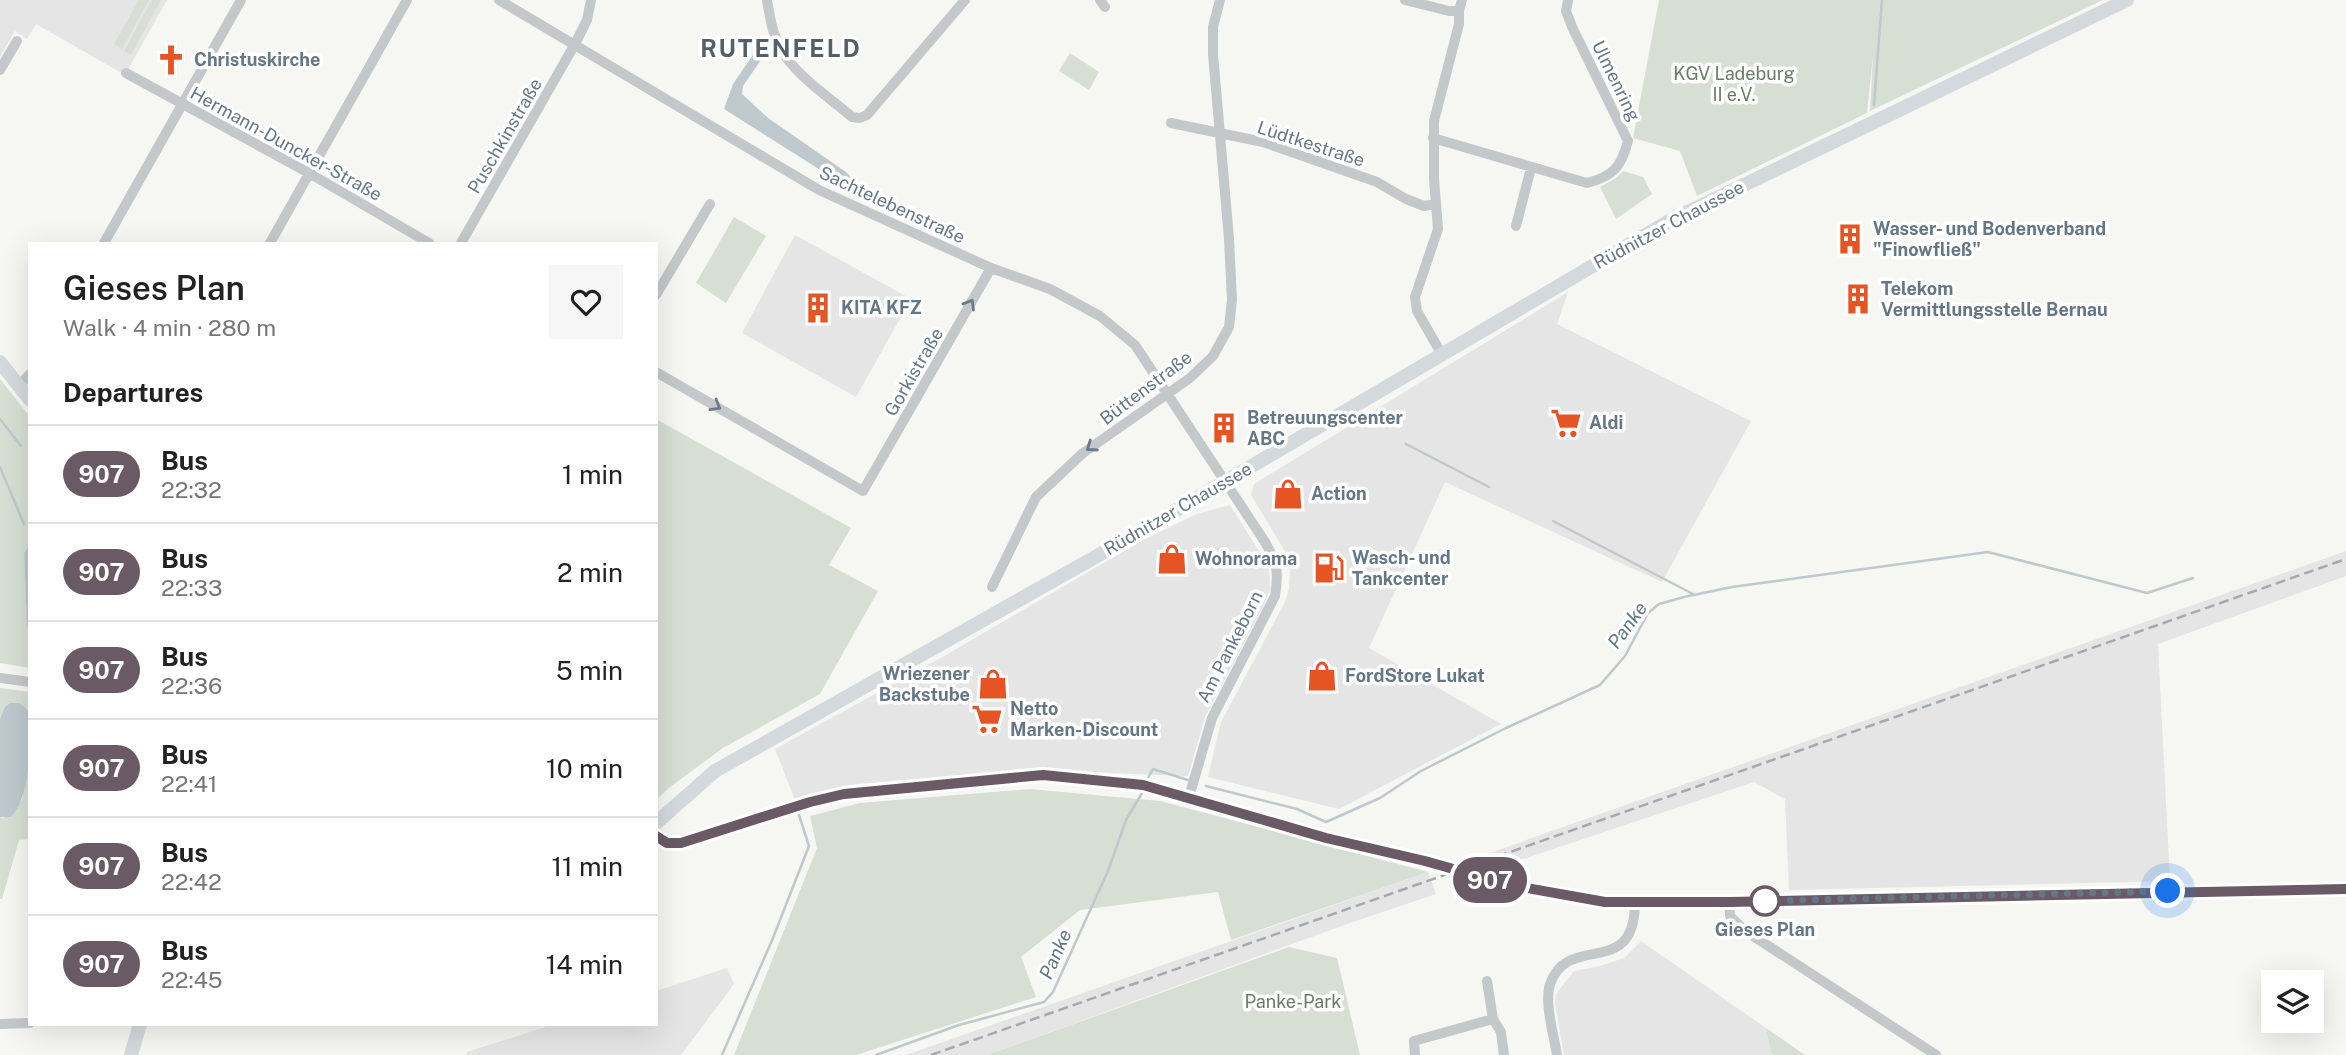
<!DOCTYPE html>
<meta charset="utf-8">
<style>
body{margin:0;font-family:"Public Sans",sans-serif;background:#f6f6f6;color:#222;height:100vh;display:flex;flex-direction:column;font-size:26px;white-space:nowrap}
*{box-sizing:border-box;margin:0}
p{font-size:23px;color:#767676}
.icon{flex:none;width:38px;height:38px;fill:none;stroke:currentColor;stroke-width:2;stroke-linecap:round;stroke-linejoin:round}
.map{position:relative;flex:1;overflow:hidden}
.drawer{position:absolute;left:28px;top:242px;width:630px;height:784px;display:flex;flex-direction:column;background:#fff;border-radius:0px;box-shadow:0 7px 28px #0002}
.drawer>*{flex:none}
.badge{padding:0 14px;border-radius:23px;font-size:24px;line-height:46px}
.fabs{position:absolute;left:2261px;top:970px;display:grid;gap:14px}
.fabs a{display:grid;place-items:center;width:63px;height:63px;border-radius:0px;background:#fff;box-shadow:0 7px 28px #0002;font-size:35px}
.you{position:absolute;width:35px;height:35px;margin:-18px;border:5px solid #fff;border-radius:50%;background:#1a73e8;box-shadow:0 0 0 10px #1a73e833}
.map>.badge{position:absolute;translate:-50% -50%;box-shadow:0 0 0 4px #fff}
h2{padding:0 35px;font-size:26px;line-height:63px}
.round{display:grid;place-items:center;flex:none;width:74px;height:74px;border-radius:0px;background:#f6f6f6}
.overview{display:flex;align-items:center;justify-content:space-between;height:119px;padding:0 35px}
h1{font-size:33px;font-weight:600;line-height:52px}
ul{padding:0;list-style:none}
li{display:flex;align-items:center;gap:21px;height:98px;padding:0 35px;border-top:2px solid #e0e0e0}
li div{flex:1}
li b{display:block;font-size:26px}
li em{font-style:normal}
li .badge{min-width:77px;font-weight:700;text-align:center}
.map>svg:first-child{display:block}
.built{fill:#e4e5e4}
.green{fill:#d7ded4}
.water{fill:#bec8cd}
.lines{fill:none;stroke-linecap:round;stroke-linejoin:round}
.stream{stroke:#bec8cd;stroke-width:2.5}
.street{stroke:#c4c8cb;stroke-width:10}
.secondary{stroke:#d4d9dd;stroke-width:14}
.rail{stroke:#a4aab0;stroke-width:2.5;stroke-dasharray:10 5;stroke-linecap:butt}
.oneway{stroke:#6a7a88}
.line-casing{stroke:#fff;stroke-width:16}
.line{stroke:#6a5a66;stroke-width:10}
.walk{stroke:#657685;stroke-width:7;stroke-dasharray:0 12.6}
.stop-dot{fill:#fff;stroke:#6a5a66;stroke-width:3.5}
.labels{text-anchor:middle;stroke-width:7;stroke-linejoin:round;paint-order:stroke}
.poi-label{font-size:18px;font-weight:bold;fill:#657685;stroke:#fff;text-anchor:start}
.park-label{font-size:18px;fill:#687c64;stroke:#fff}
.street-label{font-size:18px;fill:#657685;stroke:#fff}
.stop-label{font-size:18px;font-weight:bold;fill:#657685;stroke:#fff}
.water-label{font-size:19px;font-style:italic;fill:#607781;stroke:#fff}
.district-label{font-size:24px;font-weight:bold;letter-spacing:2px;fill:#535f69;stroke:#fff}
</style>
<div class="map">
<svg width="2346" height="1055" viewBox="0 0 2346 1055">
<rect width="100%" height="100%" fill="#f6f6f3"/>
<path class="built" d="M0,0H167L125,75L36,24L27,39L15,31L0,57Z
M795,235L911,299L856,397L742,333Z
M1568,292L1557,324L1751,421L1662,582L1445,482L1369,648L1501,724L1339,809L1208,777L1221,722L1285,602L1289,589L1290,568L1286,553L1251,495L1254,484Z
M1230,505L1269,567L1270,589L1264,605L1205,717L1188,776L1027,770L857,784L795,800L775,749L944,656L1145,539L1197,514Z
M2346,551V576L2158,644L2170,881L1789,890L1785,799L1754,782L1484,872L1464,862Z
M1428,872L1436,894L1350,923L987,1055H906Z
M1641,941L1766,1028L1771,1052L1774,1055H1564L1555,1004L1556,994L1574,971L1600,966L1624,958Z
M727,968L734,984L681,1055H467V1052L555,1024H656V991Z"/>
<path class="green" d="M139,0H149L122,49L114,44Z
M152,0H161L131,55L124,51Z
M1659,0H2103L1870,111L1873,55L1867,113L1697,196L1680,151L1633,138Z
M1070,53L1099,72L1089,90L1059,71Z
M1623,171L1643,177L1652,194L1616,219L1600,187L1616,178Z
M734,217L766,236L726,303L696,283Z
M0,379L30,417V543L24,553L30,668L0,663Z
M656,419L851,528L829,565L878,591L820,694L723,748L670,787L656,800Z
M0,688L30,692V711L28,708H4L0,719Z
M30,745V839L19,840L2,899H0V817L3,818L22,800Z
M1030,789L1160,801L1428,872L1231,940L1218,892L1080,910L1021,957L1036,997L856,1055H734L817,848L810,816L860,803Z
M1289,947L1337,958L1360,1055H987Z
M1766,1028L1805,1055H1774L1771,1052Z"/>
<path class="water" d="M757,49H762L765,54L743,86L742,94L768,118L846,172L855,181L851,187L844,185L724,109L733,84Z
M30,543V631L27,625L24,553Z
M10,703H19L30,711C30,741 32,794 11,817H0V719L4,708Z"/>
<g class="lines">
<path class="stream" d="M1874,105L1882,0
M0,419L21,446
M1406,444L1489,487
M0,467L24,524
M1553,521L1693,594
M1148,778L1153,769L1188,780
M1206,786L1297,809L1326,822L1380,798L1421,771L1506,728L1600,685L1625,656L1648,613L1659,604L1684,597L1732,587L1988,552L2147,593L2193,578
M722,1055L773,938L809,846L799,815
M876,1055L959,1025L1044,1002L1053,992L1108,871L1126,820L1142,793"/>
<path class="street" d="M499,0L819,190L991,268L1050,289L1100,316L1135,345L1265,542C1277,563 1279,572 1275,596L1212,718L1189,797
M767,0C770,16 772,33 780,48C794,74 830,98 852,117L860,118L867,115L965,0
M1100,0L1105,7
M1405,0L1449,11H1459
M0,70L17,41
M126,73L309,173L429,243
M1171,123L1263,142L1377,182L1406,199L1424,206L1436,204
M1433,138L1587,183C1614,176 1621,167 1628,141L1573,29L1566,11L1568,0
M1516,226L1531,168
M104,243L241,0
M270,243L407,0
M461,243L575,44L587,20L591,0
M656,295L710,204
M1441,353L1417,311L1415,297L1438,229L1434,179V121L1459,24V11L1462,0
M656,372L863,491L991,268
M19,386L30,374
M992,587L1036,497L1083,453L1190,378L1213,356L1229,327L1232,300L1229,239L1213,54V27L1220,0
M0,678L30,682
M1729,902L1730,916L1744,930L1936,1055
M1487,981L1493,1019L1501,1032L1504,1055
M0,1024L30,1023
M1415,1055L1414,1041L1493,1019
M1557,1055C1554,1036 1544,1002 1550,984C1569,931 1634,981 1635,903"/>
<path class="secondary" d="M0,362L30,400
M656,823L715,771L1129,538L1671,220L2127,0
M656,836L667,843H681L810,802L844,794L1043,775L1143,785L1326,838L1425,861L1510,885L1605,902H1729L2346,889
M131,1055L140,1024"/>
<path class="rail" d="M931,1055L2346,559"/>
</g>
<defs><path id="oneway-chevron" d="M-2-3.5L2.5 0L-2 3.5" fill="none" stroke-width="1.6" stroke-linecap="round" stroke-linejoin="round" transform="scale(1.75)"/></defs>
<g class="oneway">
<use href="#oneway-chevron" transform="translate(970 304) rotate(-59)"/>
<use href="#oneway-chevron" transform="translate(716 406) rotate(30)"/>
<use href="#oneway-chevron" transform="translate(1091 447) rotate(145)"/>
</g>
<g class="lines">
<g class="line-casing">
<path id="line" d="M656,836L667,843H681L810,802L844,794L1043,775L1143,785L1326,838L1425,861L1510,885L1605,902H1729L2346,889"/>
</g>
<use href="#line" class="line"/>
<path class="walk" d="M1765,901L2168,891"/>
</g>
<defs>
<g id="church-bare" transform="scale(2.415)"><path d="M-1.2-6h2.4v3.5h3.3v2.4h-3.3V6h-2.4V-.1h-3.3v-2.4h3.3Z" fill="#e65423" stroke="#fff" stroke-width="2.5" paint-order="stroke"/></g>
<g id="building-bare" transform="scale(2.415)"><path d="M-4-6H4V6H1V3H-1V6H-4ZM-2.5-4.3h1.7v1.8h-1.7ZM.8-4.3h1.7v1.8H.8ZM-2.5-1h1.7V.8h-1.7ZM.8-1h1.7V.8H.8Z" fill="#e65423" stroke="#fff" stroke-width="2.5" paint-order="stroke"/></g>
<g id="supermarket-bare" transform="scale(2.415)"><path d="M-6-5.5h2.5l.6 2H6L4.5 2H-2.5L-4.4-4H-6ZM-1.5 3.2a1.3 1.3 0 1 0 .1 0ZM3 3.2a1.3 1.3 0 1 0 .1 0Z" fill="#e65423" stroke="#fff" stroke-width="2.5" paint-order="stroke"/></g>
<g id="shop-bare" transform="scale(2.415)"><path d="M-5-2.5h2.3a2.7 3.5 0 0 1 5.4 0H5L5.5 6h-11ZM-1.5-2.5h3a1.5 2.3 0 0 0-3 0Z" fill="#e65423" stroke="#fff" stroke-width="2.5" paint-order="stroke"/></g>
<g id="fuel-bare" transform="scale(2.415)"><path d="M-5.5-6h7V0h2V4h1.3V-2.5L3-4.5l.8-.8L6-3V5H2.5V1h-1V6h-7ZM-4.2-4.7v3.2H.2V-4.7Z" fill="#e65423" stroke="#fff" stroke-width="2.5" paint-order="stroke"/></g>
</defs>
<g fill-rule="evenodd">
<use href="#church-bare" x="171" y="60"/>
<use href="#building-bare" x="1850" y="239"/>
<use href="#building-bare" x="1858" y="299"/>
<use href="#building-bare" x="818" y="308"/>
<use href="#supermarket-bare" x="1566" y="423"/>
<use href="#building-bare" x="1224" y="428"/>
<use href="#shop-bare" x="1288" y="494"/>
<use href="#shop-bare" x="1172" y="559"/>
<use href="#fuel-bare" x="1329" y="568"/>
<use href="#shop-bare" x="1322" y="676"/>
<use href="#shop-bare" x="993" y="684"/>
<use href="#supermarket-bare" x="987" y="719"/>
</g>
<circle class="stop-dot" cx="1765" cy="901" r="14"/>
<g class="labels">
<g class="poi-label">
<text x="194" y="66">Christuskirche</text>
<text x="1873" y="235">Wasser- und Bodenverband<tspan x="1873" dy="21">"Finowfließ"</tspan></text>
<text x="1881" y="295">Telekom<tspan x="1881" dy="21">Vermittlungsstelle Bernau</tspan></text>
<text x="841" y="314">KITA KFZ</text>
<text x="1247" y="424">Betreuungscenter<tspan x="1247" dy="21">ABC</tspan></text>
<text x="1589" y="429">Aldi</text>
<text x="1311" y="500">Action</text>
<text x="1352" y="564">Wasch- und<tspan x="1352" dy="21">Tankcenter</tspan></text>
<text x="1195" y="565">Wohnorama</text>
<text x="970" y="680" text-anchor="end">Wriezener<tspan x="970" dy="21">Backstube</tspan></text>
<text x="1345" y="682">FordStore Lukat</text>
<text x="1010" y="715">Netto<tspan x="1010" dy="21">Marken-Discount</tspan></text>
</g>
<g class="park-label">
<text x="1734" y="80">KGV Ladeburg<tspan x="1734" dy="21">II e.V.</tspan></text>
<text x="1293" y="1008">Panke-Park</text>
</g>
<g class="street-label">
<text transform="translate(1616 81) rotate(64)" y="6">Ulmenring</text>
<text transform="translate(505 136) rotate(-60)" y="6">Puschkinstraße</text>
<text transform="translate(286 144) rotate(29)" y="6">Hermann-Duncker-Straße</text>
<text transform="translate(1311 144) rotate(18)" y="6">Lüdtkestraße</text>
<text transform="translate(892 205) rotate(25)" y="6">Sachtelebenstraße</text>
<text transform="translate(1669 225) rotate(-28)" y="6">Rüdnitzer Chaussee</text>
<text transform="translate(914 372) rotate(-60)" y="6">Gorkistraße</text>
<text transform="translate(1146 388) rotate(-37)" y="6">Büttenstraße</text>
<text transform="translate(1178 509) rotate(-30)" y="6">Rüdnitzer Chaussee</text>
<text transform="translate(1230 647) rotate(-63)" y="6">Am Pankeborn</text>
</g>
<g class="stop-label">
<text x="1765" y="936">Gieses Plan</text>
</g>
<g class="water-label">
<text transform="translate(1627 625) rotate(-54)" y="7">Panke</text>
<text transform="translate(1055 954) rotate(-66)" y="7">Panke</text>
</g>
<g class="district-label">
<text x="781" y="57">RUTENFELD</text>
</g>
</g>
</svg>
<div class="fabs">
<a><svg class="icon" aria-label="layers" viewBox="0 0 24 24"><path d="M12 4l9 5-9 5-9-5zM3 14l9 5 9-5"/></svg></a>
</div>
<div class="you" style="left:2168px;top:891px"></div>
<b class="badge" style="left:1490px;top:880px;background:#6a5a66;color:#fff">907</b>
<section class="drawer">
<div class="overview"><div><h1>Gieses Plan</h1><p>Walk · 4 min · 280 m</p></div><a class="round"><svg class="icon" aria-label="heart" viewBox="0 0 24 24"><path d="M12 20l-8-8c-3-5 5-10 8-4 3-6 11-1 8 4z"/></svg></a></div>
<h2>Departures</h2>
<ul>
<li><span class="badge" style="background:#6a5a66;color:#fff">907</span><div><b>Bus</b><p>22:32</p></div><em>1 min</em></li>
<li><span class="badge" style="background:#6a5a66;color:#fff">907</span><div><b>Bus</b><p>22:33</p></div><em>2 min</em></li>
<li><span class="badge" style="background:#6a5a66;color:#fff">907</span><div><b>Bus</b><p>22:36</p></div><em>5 min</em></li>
<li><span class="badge" style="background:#6a5a66;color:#fff">907</span><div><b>Bus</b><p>22:41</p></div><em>10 min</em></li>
<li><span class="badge" style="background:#6a5a66;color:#fff">907</span><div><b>Bus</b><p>22:42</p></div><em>11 min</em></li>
<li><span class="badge" style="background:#6a5a66;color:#fff">907</span><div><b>Bus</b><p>22:45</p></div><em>14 min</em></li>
</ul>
</section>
</div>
